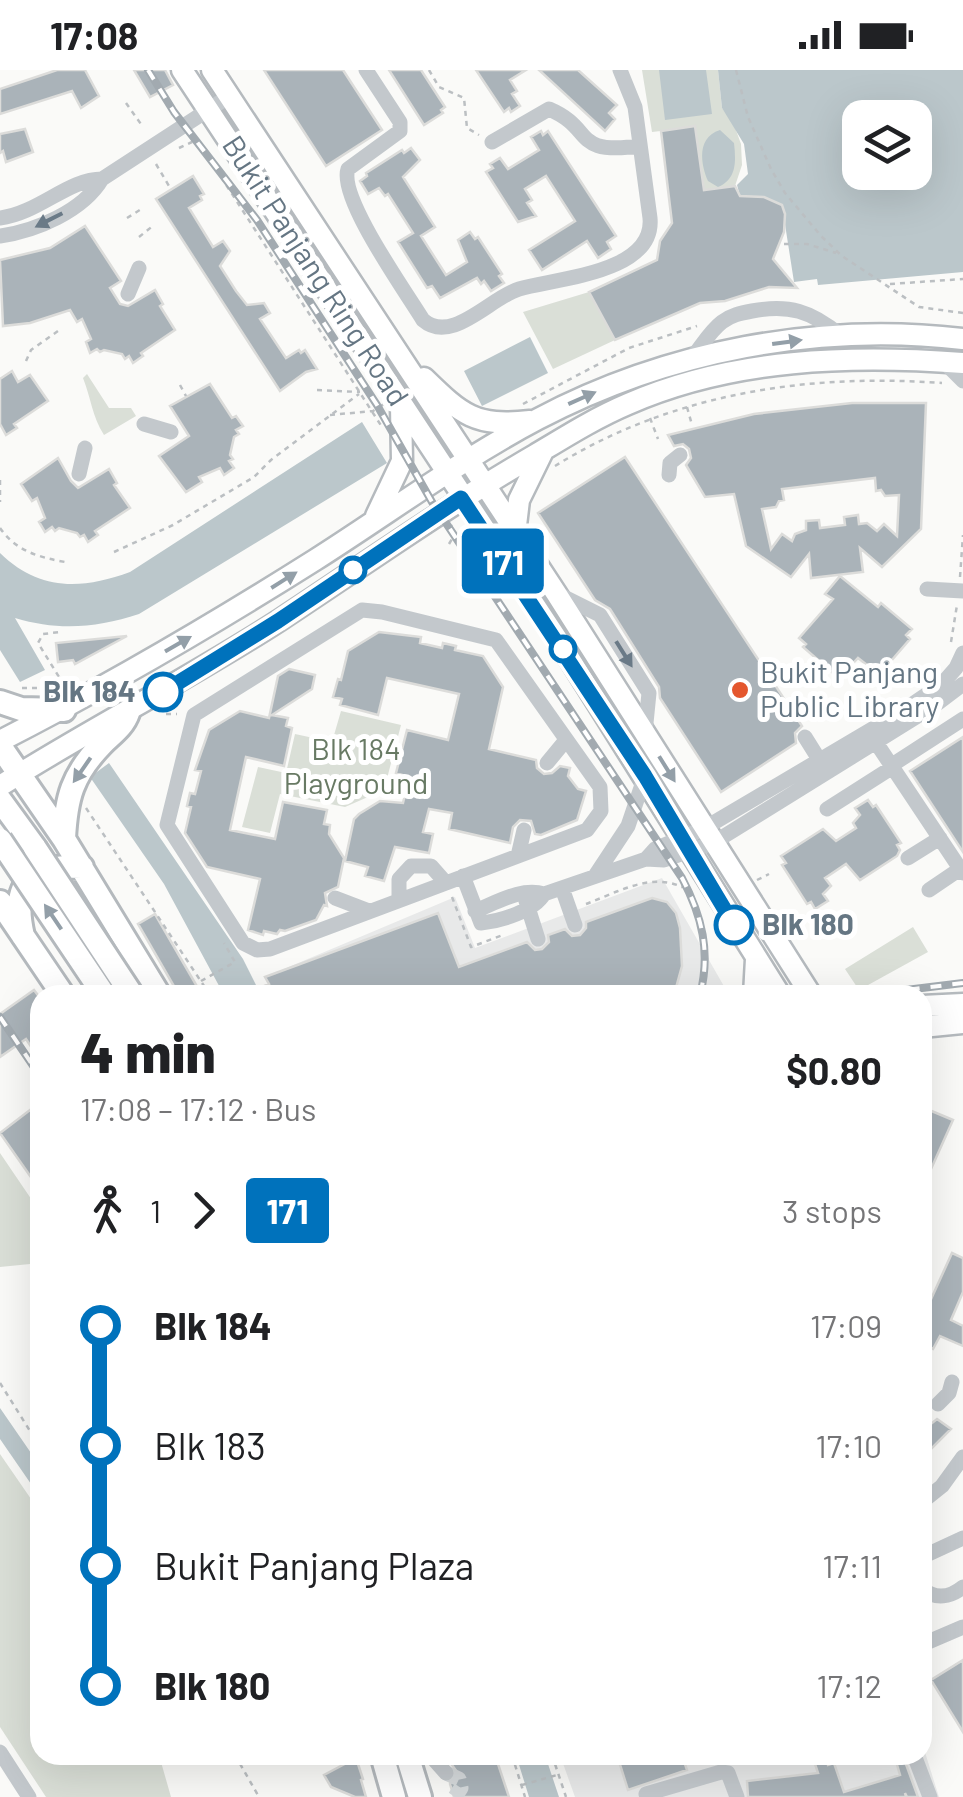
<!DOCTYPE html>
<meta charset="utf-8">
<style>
body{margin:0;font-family:Barlow,sans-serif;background:#f6f6f6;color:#202124;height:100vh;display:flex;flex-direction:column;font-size:38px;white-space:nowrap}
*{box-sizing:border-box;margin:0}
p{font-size:32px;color:#757577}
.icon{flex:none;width:55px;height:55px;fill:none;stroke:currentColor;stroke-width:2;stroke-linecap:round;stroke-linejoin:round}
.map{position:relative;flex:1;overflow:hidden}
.drawer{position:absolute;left:30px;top:915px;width:902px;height:780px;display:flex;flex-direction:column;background:#fff;border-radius:30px;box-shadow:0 10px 40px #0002}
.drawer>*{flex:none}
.badge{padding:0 20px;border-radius:8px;font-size:35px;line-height:65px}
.fabs{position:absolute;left:842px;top:30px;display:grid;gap:20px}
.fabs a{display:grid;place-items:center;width:90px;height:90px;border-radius:20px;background:#fff;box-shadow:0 10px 40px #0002;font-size:50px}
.map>.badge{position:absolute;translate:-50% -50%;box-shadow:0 0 0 5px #fff}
.legs{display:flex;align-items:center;gap:15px;height:110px;padding:0 50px;font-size:32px}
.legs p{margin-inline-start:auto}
.head{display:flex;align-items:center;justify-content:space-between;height:170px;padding:0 50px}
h1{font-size:55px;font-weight:800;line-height:75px}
ul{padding:0 50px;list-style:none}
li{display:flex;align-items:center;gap:35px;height:120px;font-size:38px}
li i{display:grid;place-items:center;width:15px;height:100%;margin:0 12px;background:currentColor}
li i::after{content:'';width:25px;height:25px;margin:-12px;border:8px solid;border-radius:50%;background:#fff}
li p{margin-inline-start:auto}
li:first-child i{background:linear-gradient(#0000 50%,currentColor 0)}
li:last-child i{background:linear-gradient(currentColor 50%,#0000 0)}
.status{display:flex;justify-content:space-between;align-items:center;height:70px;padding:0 50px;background:#fff;direction:ltr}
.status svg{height:28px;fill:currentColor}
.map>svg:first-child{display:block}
.built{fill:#e8e9e9}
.green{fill:#dadfd7}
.water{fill:#bbc7cb;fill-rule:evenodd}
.building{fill:#aab3b9;stroke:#dcdcda;stroke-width:2.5;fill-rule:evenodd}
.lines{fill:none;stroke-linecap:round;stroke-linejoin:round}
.minor-tunnel{stroke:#d5d9db;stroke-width:15;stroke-dasharray:15 8;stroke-linecap:butt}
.major-casing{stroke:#b5babe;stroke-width:25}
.highway-casing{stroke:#b4b9bd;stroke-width:28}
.path{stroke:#bbbfc2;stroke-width:2.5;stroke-dasharray:5 5;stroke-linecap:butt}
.minor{stroke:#c3c8cc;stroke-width:15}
.major{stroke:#fff;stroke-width:20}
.highway{stroke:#fff;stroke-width:22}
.rail-casing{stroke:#a2aab0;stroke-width:8}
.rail{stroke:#fff;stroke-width:4;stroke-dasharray:11;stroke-linecap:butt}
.highway-bridge-casing{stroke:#b4b9bd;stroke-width:28;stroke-linecap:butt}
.highway-bridge{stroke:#fff;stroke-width:22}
.oneway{fill:#6a7a87}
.oneway2{fill:#939fa8}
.line-1-casing{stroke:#fff;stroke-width:22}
.line-1{stroke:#0072bc;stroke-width:15}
.stop-1-dot{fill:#fff;stroke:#0072bc;stroke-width:5}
.poi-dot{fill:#e4572e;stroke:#fff;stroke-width:4}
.labels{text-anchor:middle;stroke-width:10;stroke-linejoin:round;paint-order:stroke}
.street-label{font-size:30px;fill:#657683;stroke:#fff}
.poi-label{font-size:30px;fill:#657683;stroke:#fff;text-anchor:start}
.stop-label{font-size:30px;font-weight:bold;fill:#657683;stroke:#fff;text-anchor:end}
.park-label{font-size:30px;fill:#687a64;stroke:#fff}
</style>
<div class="status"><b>17:08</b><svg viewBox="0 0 49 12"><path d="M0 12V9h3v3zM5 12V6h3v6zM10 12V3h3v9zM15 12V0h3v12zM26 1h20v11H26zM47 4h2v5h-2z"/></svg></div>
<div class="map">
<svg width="963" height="1727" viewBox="0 0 963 1727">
<rect width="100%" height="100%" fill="#fafaf8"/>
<path class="built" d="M662,808L729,925H274L265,907L455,827L475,878Z
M923,1676L939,1727H575L560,1685H922Z"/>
<path class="green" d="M642,0H718L722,38L733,52L741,74L742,95L735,116L704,120L695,57L652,62Z
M589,222L615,270L553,299L523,242Z
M87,304L109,338H131L136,346L104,365C92,346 91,328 83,308Z
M341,641L401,655L384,720L345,737L280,724L270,763L242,757L258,697L286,703L295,664L332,672Z
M913,857L928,882L859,920L845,899Z
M0,1083L40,1142V1193L0,1197Z
M0,1384L40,1442L33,1493L40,1504V1685H159L171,1727H46L0,1657Z"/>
<path class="water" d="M659,0H706L712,44L665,50Z
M718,0H963V202L818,215L817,209L794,212L782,135L764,127L740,126L737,115L748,104L744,74L722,38ZM860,48H915V102H860Z
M720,60L734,73C736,91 737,109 718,117L708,111C700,93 697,67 720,60Z
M530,267L548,303L482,336L464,301Z
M362,352L387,393L139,544C97,558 58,561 15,548L45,600L20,612L0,580V483C39,521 81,520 130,502Z
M109,693L243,889L258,919L244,925H224L164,814L90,707Z
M0,1338L40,1396V1427L0,1369Z
M516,1685H545L559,1727H529Z"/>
<path class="building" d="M57,0H85L99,26L81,38L72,21L0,44V19Z
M134,0H165L173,15L150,27Z
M264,0H343L382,60L326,96Z
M389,0H421L445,37L441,40L443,43L424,55Z
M476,0H526L510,10L517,21L512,24L520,36L511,42L509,38L504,42Z
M539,0H578L617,35L609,43L615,49L605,61Z
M695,56L704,120L735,116L740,126L764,127L782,135L785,144L784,162L773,189L797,218L769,217L725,231L700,233L615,270L589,222L657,190L660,171L672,153L661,61Z
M25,59L33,82L6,92L3,81L0,83V64Z
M541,61L543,65L548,61L616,166L607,172L611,179L598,188L587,171L542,200L529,180L575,151L546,106L525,119L532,130L527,133L536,146L518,152L486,102L493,98L490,94L500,88L508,99L539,80L531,67Z
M411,78L420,90L403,107L435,157L421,166L446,205L467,192L458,170L470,162L475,169L478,167L502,204L499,206L504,213L491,221L484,211L481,214L477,208L440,228L432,216L427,218L398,172L413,163L388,124L385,126L379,118L368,124L360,111L367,106L366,103L402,80L404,83Z
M193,106L204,124L200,126L202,130L189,138L213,177L223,171L230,181L220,196L236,221L247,235L264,233L270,243L260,249L286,288L299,280L301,283L305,280L317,299L306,302L280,321L156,129Z
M85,156L121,211L110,218L120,234L128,236L155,220L163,234L160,236L175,260L141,283L143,286L133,293L129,286L125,289L122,284L104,280L100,282L97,279L90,283L86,272L91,269L82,249L77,252L70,240L30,253L3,256L0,190L50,178Z
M12,301L18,312L30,305L48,331L14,354L17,358L6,365L0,354V309Z
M210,314L232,348L236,346L243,356L236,360L239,364L234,367L230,385L233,389L229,391L234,398L224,405L220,398L199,407L202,412L186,422L159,386L189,366L170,336Z
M852,333H926L921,459L882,497L860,478L863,502L811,508L809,484L791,507L746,476L734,424L705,427L686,395L691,388L689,379L683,374L674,376L668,365L754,344ZM875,408L876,421L881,420L885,426L899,425L897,466L884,454L877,461L867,453L859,454L858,445L844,447L845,455L820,458L819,450L806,451V460L795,464L792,471L782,464L771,479L762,439L776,437L779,431L784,430L782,419Z
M625,387L802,656L795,663L796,673L721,722L660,628L659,617L610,539L595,530L538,443Z
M58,388L71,411L78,418L109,399L117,413L114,415L130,438L95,461L98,465L88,472L84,465L80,467L77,463L59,458L55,461L52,457L45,462L39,452L45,448L37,428L32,431L21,414Z
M840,506L878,537L881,533L912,559L906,565L910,569L885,598L881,596L876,602L858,588L842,605L836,600L833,603L803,577L806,574L799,568L833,529L825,524Z
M379,562L421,567L420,573L442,578L443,573L456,576L455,580L483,586L503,617L489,679L536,690L537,698L544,704L552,703L560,696L570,698L568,706L578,719L586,721L577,750L541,765L535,764L531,751L520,750L513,757L510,773L449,759L452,743L429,739L423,762L433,764L429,783L395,777L384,811L365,806L368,797L345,791L354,749L359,744L380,731L403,733L409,707L396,703L407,660L448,670L459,624L387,608L378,645L340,635L342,629L333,627L338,609L341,610L348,581Z
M127,566L75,594L73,590L58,592L56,573Z
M289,599L315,605L312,619L272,645L288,648L286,656L292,658L284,696L246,687L230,760L275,769L283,732L327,740L324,754L330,755L329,764L344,788L338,817L325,823L327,836L324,835L316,850L285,861L280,860L277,864L264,861L263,865L248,860L260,809L207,797L185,763L191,737L187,736L190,723L195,724L201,701L195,700L209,660L240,641L269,648L278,606Z
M963,667V782L910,701Z
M868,730L873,737L876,735L901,773L897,775L900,780L897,786L860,810L846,794L825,808L831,816L823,824L828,831L815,839L811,832L807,834L793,812L782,795L786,793L781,786L823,759L836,771L856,758L853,753L860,745L855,738Z
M652,828L667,832L676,843L680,858L682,896L674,925H244L269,914L265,907L438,843L459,897L527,872L535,880L542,879L549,872L548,865L565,859L572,866L580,865L586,858V852Z
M155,844L202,925H179L138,854Z
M34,920L40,928V990L26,969L0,987V944Z
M922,1037L953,1050L922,1119Z
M30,1040L40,1054V1120L0,1063Z
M952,1183L963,1188V1222L951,1250L963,1256V1276L940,1266L933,1279L922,1275V1249Z
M937,1349L951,1359L922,1388V1361Z
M963,1590V1662L931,1610Z
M445,1685H495L509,1727H454L450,1714L457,1702Z
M617,1685H682L687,1700L628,1720Z
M812,1685H825L828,1695L834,1693L844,1722L900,1705L895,1688L903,1686L918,1727H907L905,1723L906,1727H748L747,1711L818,1703Z
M356,1688L363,1709L361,1710L366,1727H355L331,1717L324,1705Z"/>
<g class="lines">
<path class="minor-tunnel" d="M446,1703L459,1709L461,1718L455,1727"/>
<g class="major-casing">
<path id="major" d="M182,0L559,572L780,925
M212,0L556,523L811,925
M424,308C462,345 475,357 530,351
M376,446L402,391L401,336
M515,464L519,430L543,381
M0,671C108,616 212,555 315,490C389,443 460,390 538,349C667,281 819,252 963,269
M0,716C91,658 189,609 280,550C365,494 447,436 535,385C565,367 595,348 628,334C733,288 850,285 963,293
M754,925L756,889
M922,936L963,934
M922,957L963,953"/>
</g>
<g class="highway-casing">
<path id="highway" d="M0,632L21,639L64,640
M0,676L64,769L159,925
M0,730L35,778
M64,769C66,728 72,705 102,674C112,664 123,657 128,643
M0,832L63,925
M23,866C11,815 29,794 82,797
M382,1685L394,1727
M407,1685L420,1727"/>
</g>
<path class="path" d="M429,0L439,17L464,28L467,58L479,65
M736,0L748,47L771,99L785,123L821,166L842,186L919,237L963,243
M126,33L143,57
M179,78L192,72L205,82L382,357
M156,94L169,116
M127,148L143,138
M139,167L154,155
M784,174H807L836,183
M890,214L963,209
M26,291L31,280L58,261
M180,315L186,326
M317,320L360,322
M523,334L629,278L697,256
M687,337L692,355
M330,345L373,341L384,334
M650,348L658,369
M555,396C671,324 807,303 942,313
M0,410V432
M0,458C16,481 38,487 65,492
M449,474L455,464L451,455
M114,482L173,455L254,407L271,390L359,324
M960,507L963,465
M951,572L957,535
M22,618H37L59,607L38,573L43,564L60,562
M166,644H177
M86,738L210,925
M757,810L769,804
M452,827L471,877L503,865
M586,834C616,823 650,802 682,817L687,809
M201,911L235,892L224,873
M0,1313L40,1377
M235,1685L259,1727
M512,1685L525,1727
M552,1685L566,1727
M522,1715L557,1705"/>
<path class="minor" d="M366,0L400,52V61L348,99C338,127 406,222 423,250C452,275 491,227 519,219C557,208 655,203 650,148L635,37L620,0
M492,72L549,39C596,59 570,85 640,76
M0,148C39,143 68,109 102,109
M0,166C36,161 83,141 102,109L228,27
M128,224L139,198
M691,289C701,277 710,261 722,252C731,245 741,243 752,241C789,234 811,241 840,265
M943,291L963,311
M144,354L171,362
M79,404L85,378
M669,405L670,393L680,385
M927,519L963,521
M556,523L600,545L649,623L645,663
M362,540L382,542L496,570L600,717L601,741L587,760L270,879L257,880L243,873L167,755L194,645Z
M871,665L963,803
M805,667L825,699
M547,693L566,670
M892,695L963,649
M827,739L893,697
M518,786L524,760
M908,788L940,768
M646,789L664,790L713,773L934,636L963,614
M463,806L481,853C501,851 534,841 544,824
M595,806L628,756L645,706
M562,818L575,855
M929,820L960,799
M335,828L369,841
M399,830V809L411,796H431L446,813
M526,831L538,869
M475,841C496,833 521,817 544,824L646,789L655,779L703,759L901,642L942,614L956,598L963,583
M938,1334L949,1323L952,1312
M922,1432L942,1416L963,1387
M922,1487L963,1468
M922,1519C936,1530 951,1527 963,1517
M928,1572L963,1557
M0,1682L29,1727
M430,1685L446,1703
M914,1685L930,1727
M646,1724L721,1702L728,1703L737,1727"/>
<use href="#major" class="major"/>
<use href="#highway" class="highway"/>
<g class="rail-casing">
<path id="rail" d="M148,0L174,42L257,150L377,335L432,432L682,808C702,846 711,882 700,925
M865,925L963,913
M0,947L40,1006"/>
</g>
<use href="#rail" class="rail"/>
<g class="highway-bridge-casing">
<path id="highway-bridge" d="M0,770L104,925
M35,778L132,925"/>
</g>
<use href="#highway-bridge" class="highway-bridge"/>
</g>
<defs><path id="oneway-solid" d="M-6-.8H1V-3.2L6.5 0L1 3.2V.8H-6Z" transform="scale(2.5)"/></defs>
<g class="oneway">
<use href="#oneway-solid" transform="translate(49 150) rotate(153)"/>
<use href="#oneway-solid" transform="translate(624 584) rotate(58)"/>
</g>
<g class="oneway2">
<use href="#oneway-solid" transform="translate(787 272) rotate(-8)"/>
<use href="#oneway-solid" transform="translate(582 328) rotate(-24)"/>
<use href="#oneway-solid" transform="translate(284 510) rotate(-32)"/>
<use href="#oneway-solid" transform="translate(178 574) rotate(-30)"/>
<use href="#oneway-solid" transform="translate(667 699) rotate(58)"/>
<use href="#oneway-solid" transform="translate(82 700) rotate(125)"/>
<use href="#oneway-solid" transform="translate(53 847) rotate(-124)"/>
</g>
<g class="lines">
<g class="line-1-casing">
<path id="line-1" d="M163,622L278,551L461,428L645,706L734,855"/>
</g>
<use href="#line-1" class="line-1"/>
</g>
<g class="stop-1-dot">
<circle cx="353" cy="500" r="12"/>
<circle cx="563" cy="579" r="12"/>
<circle cx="163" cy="622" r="18"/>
<circle cx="734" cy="855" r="18"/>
</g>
<circle class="poi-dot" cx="740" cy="620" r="10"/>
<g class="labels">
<g class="street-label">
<text transform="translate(315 201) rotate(57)" y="10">Bukit Panjang Ring Road</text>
</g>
<g class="poi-label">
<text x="760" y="613">Bukit Panjang<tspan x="760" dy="34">Public Library</tspan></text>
</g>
<g class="stop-label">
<text x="136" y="632">Blk 184</text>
<text x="762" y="865" text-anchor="start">Blk 180</text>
</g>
<g class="park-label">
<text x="356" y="690">Blk 184<tspan x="356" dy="34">Playground</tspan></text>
</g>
</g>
</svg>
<div class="fabs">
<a><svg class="icon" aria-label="layers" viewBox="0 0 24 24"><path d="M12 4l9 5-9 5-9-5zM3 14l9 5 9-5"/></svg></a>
</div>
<b class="badge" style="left:503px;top:491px;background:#0072bc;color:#fff">171</b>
<section class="drawer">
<div class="head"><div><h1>4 min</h1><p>17:08 – 17:12 · Bus</p></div><b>$0.80</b></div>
<div class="legs"><svg class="icon" aria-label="walk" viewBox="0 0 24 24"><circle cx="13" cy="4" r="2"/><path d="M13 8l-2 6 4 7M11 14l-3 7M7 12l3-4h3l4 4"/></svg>1<svg class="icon" aria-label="forward" viewBox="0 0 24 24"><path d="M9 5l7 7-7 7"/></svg><b class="badge" style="background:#0072bc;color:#fff">171</b><p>3 stops</p></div>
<ul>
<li><i style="color:#0072bc"></i><b>Blk 184</b><p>17:09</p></li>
<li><i style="color:#0072bc"></i><span>Blk 183</span><p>17:10</p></li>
<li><i style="color:#0072bc"></i><span>Bukit Panjang Plaza</span><p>17:11</p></li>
<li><i style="color:#0072bc"></i><b>Blk 180</b><p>17:12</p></li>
</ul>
</section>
</div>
